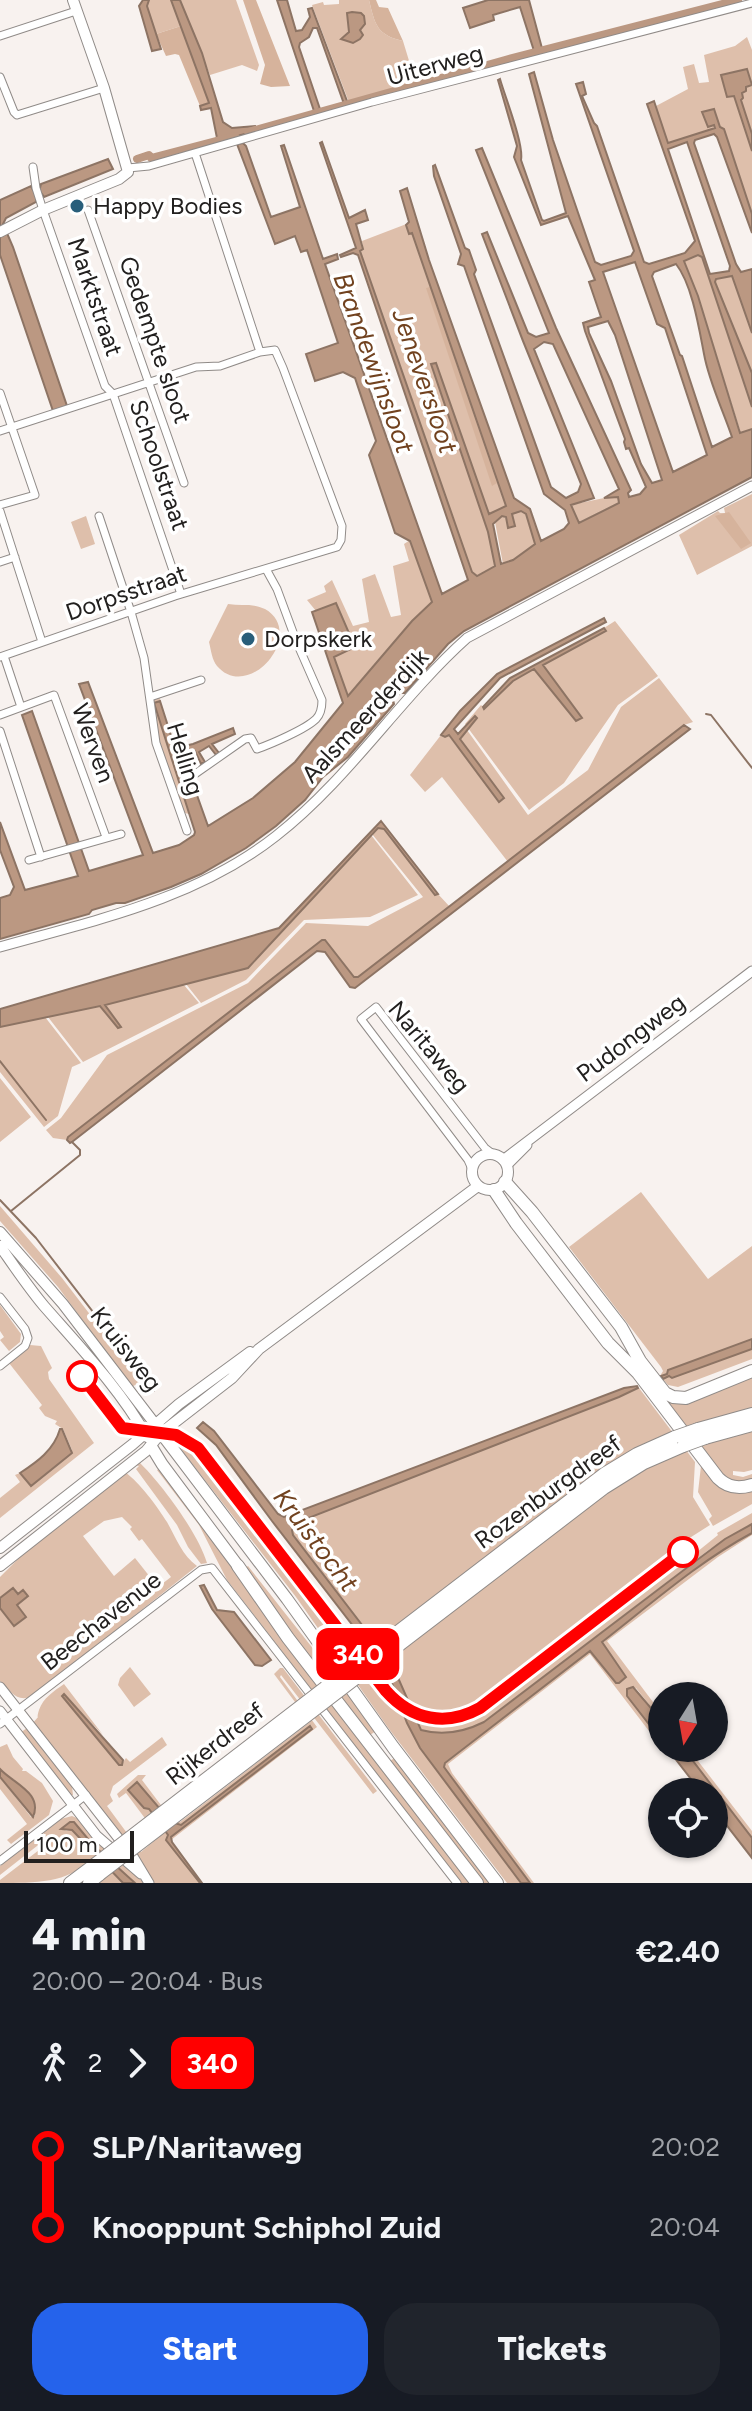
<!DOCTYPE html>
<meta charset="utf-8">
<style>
body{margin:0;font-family:Figtree,sans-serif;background:#20242c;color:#f1f3f6;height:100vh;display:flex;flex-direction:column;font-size:30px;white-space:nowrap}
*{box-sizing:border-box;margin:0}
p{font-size:26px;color:#9ea1a6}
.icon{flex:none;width:44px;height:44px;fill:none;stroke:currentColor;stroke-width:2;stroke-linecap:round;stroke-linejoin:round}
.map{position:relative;height:1883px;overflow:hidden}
.details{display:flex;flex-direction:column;background:#171b24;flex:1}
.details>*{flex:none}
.badge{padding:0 16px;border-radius:12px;font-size:28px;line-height:52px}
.needle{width:52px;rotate:191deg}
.fabs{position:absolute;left:648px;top:1682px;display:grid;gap:16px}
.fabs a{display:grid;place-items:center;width:80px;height:80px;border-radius:50%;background:#171b24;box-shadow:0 2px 6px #0004;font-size:40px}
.scale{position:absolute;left:24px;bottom:20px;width:110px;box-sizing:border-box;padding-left:8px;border:4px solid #22201f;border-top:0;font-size:22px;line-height:28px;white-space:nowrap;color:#22201f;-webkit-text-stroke:6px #fff;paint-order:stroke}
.map>.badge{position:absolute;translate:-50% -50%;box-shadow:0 0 0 4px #fff}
.legs{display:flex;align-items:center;gap:12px;height:88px;padding:0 32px;font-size:26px}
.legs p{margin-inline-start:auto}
.overview{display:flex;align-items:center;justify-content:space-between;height:136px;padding:0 32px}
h1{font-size:44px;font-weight:800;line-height:60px}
.primary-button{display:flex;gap:16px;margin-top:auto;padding:16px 32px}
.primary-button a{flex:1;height:92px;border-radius:32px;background:#2563eb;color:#fff;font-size:32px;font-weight:800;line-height:92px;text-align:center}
.primary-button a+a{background:#20242c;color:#f1f3f6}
ul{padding:0 32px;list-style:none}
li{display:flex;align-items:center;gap:28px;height:80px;font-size:30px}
li i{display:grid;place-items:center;width:12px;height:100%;margin:0 10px;background:currentColor}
li i::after{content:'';width:20px;height:20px;margin:-10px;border:6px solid;border-radius:50%;background:#171b24}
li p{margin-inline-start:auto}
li:first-child i{background:linear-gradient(#0000 50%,currentColor 0)}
li:last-child i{background:linear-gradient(currentColor 50%,#0000 0)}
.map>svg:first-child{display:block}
.green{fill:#debfab;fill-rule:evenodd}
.forest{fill:#d6b39c}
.water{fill:#bb9882;stroke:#8d7464;stroke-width:2;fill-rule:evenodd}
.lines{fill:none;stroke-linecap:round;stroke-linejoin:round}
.stream{stroke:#8d7464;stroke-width:2}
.canal{stroke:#bb9882;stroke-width:8}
.minor-casing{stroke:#908b88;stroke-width:9}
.tertiary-casing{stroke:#908b88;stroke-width:11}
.secondary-casing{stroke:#908b88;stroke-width:12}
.primary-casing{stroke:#908b88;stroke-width:13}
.trunk-casing{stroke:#908b88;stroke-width:14}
.minor{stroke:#fff;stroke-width:7}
.tertiary{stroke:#fff;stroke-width:9}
.secondary{stroke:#fff;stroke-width:10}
.primary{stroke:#fff;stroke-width:11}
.trunk{stroke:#fff;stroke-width:12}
.trunk-bridge-casing{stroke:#908b88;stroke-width:14;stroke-linecap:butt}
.trunk-bridge{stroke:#fff;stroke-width:12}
.line-1-casing{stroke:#fff;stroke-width:18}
.line-1{stroke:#f00;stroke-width:12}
.poi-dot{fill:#295e7a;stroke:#fff;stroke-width:3}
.stop-1-dot{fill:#fff;stroke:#f00;stroke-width:4}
.labels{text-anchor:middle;stroke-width:7;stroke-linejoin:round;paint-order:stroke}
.street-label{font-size:24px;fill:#22201f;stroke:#fff}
.poi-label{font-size:24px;fill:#22201f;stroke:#fff;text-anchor:start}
.water-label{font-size:26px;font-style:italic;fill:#71421f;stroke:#fff}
</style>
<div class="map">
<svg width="752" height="1883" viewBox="0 0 752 1883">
<rect width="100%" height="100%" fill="#f8f2ef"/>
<path class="green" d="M149,0H171L181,26L156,34L147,6Z
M180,0H236L259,65L257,71L242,65L210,75Z
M339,0H369C375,25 377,35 403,41L417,87L350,105L312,5L323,2L324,5L339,4Z
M747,37L752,50V134L741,100L745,87L747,69L721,75L734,95L752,151V214L724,129L720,127L714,109L715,128L668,143L656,106L688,89L683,67L694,64L699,83L709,82L704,55L735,46Z
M409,223L506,507L489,514L436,363L432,364L488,532L495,566L476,576L472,572L360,251L363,249L362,241Z
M698,255L702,257L752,407V429L741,434L698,296L683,261Z
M732,275L752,333V373L715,282L716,279Z
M752,494V546L697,575L679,535L718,511L720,513H725L724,508Z
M614,496L618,497L619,503L577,523L570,505Z
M521,511L526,514L535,544L513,560L503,564L495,522L503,516L514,526L512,514Z
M86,516L95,544L81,549L71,522Z
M410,540L432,601L431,605L412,621L348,696L334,657L353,648L352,640L336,603L316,611L307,600L326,592L324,586L332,580L353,626L369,622L362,579L375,574L391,617L401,615L393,566L409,561L404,544Z
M228,604C241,606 253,603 265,609C307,633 249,703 217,666C212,660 211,650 209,642Z
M615,621L658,676L618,705L564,783L529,810L468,728L476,718L474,717L466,725L465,724L481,705L484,708L513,681L534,669L576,721L582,717L542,665L606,631L604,628Z
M659,678L693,722L684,725L508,862L442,777L425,792L410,775L441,735L445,737L448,735L499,801L504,798L460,739L467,730L528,815L588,770L621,707Z
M160,698V701L154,703L189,814L181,812L155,727L153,699Z
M377,828L384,829L435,895L438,894L450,907L358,977H354L326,941L322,940L68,1137L67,1140L53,1138L46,1130L61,1118L107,1055L248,983L306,923L368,926L423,897L372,834Z
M371,835L418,895L370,917L304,920L246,980L201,1003L186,984L248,968Z
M184,985L199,1003L83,1062L48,1017L100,1006L120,1026L104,1005Z
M45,1017L81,1063L72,1067L58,1116L44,1127L0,1072V1027Z
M0,1078L31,1117L0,1142Z
M641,1192L708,1279L752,1246V1339L670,1369L668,1374L662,1376L695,1369L752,1349V1359L678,1387L668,1385L660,1376L663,1371L661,1367L569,1247Z
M0,1206L62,1278L141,1381L132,1387L58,1287L0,1221Z
M0,1305L21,1334L20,1342L9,1351L0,1340L4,1337L0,1331Z
M30,1345L41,1346L52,1368L48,1372L49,1379L94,1443L0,1518V1498L20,1482L15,1475L20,1473L31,1486L72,1450L63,1429L55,1424L57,1421L45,1416L39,1408L42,1405L9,1363Z
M752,1374V1410L694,1424L752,1430V1470L744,1472L733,1471V1475L743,1477L752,1474V1482L742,1484L724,1479L653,1383L669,1398Z
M639,1388L695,1462L693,1497L710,1525L677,1546L679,1550L481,1702L461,1712L439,1715V1713L429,1714L409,1706L392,1664L292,1535L293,1526L298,1522ZM671,1432L684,1450C644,1468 605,1489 571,1518C549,1537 532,1553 506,1568L634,1464L492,1554L524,1526Z
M178,1441L188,1445L200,1456L385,1695L405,1714L408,1725L424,1753L521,1883H507L389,1729L296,1597L183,1452Z
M139,1462C161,1483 198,1533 207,1563L201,1564L188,1547L177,1525L136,1469L139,1466L134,1465Z
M701,1466L718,1481L752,1488V1504L713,1526L709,1519L712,1516L698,1492Z
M160,1468L219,1545L300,1663L469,1883H461L227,1580L199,1525L157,1470Z
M125,1472C140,1483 157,1506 167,1522C176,1538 182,1555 197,1566L33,1696C17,1703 11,1692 0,1681V1577L37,1540ZM122,1517L132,1527L130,1529L139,1541L142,1539L171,1577L158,1587L135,1558L114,1576L83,1536L104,1521Z
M752,1513V1524L710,1549L484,1722C464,1733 443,1736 421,1730L415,1719C438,1726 458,1726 479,1713L684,1557L687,1560L718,1535L717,1533Z
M752,1533V1535L718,1557L607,1641L662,1714V1721L636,1688L631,1687L627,1689V1696L662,1741V1748L590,1654L448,1764L452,1773L534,1883H530L444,1767L445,1764L590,1651L626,1676L602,1642C650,1604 698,1562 752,1533Z
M248,1566C291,1621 335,1675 376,1731L370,1735L264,1598L245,1568Z
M130,1667L151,1694L134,1707L118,1685L120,1678Z
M280,1668H283L377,1791L373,1794L281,1675L280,1677L317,1727L171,1840V1837L311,1729L310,1727L181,1825L171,1822L138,1783L129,1790L143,1808H148L168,1835L169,1842L200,1883H154L33,1723C42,1712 35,1723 39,1710C43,1698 54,1691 64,1684L103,1735L64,1695L121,1765L126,1758L130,1762L162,1737L167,1745L113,1786L110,1795L113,1801L107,1806L141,1852L159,1837L126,1793L119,1798L117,1794L138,1775H146L142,1780L173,1821L180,1822L310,1722L274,1674Z
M27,1728L72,1786L73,1795H71L20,1733Z
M7,1744L13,1757L23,1769L22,1771H26L42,1783L53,1801L49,1815L11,1844L7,1840L27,1824L0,1789V1777L31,1817L35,1816C35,1788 17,1786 0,1769V1747Z
M683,1748H688L752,1831V1838Z
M396,1757L492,1883H484L390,1761Z
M72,1816L79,1819L144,1883H135L93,1845L75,1823L65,1831L72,1830L123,1883H96L105,1879L90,1860C68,1883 35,1883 0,1883V1880L56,1837L51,1835L0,1875V1866L61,1819Z"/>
<path class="forest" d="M243,0H256L290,86L271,87L260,84L265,65Z
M369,0H376L379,7L388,8L403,41C377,35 375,25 369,0Z
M181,26L209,103L200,106L179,55L175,54L166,56L156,34Z
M430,287L497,483L492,486L426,288Z
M729,512L751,543L741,549L715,516Z"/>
<path class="water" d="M143,0H149L147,6L161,49L152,51L139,6Z
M171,0H180L202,53L223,122L232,128L255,126L256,131L226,139L217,138L211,108L201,110L200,106L209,103Z
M277,0H287L296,31L302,30L310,17L308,9L312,8L347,101L344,104L317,28H313L309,37L300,43L299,47L320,109L314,111Z
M488,0H529L543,52L535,54L520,7L493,15L494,20L470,28L463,8Z
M352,12L361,13L364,16L365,24L360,30L363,35L360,39L353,43L341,39L349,32L347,13Z
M747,69L752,85L746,87V91L742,93L743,98L741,100L752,134V151L734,96L727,97L721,75Z
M534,72L553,140L595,262L601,265L631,256L634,251L576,84L583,82L586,94L582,96L594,123L597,126L644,262L649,264L685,253L695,241L647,104L654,101L668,143L715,128L714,125L708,127L702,112L714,109L720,127L724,129L752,214V233L717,137L714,134L695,140L694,143L736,264L741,272L752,269V333L732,276L716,279L715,282L752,373V407L702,257L698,255L684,261L698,296L740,433L752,429V477L464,631L448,644L405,693H400L393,700L394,704L348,757L323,777L305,800L276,826L246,848L201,874L171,887L125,903H116L92,910L89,914L0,939V898L10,895L14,887L0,850V822L25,890L78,876L22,715L32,711L89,871L143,855L79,684L88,682L153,853L179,845L194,835L195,832L154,703L160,701L175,748L193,744L233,728L235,734L212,744L219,753L216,755L209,746L199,752L205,762L201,764L195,751L183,756L208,826L253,798L295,762L343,703L312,612L336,603L352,640L353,648L334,657L348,696L412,621L432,602L410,541L395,533L369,455L376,441L355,378L343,372L315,381L306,354L338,343L307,250L301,252L295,236L275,244L237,144L243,143L246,146L271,217L300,207L281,146L284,145L323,259L337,254L338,259L325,264L442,594L468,580L358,255L353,253L341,257L340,255L356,248L320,143L322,142L349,218L365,210L368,220L356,224L363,249L360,251L472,572L477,576L495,566L488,532L431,364L436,363L489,514L506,506L412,233L409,234L406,225L409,222L400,191L407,188L429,260L514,498L530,509L541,541L564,529L569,523L565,510L544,494L464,266L458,264L461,254L434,176L433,166L435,165L465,248L469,250L476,270L474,274L551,487L566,498L578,492L581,484L523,341L482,234L487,232L528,333L536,337L549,333L476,150L482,148L556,328L631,490L628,493L629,497L640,494L646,487L629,448L626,449L624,442L625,439L585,331L583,323L601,317L589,282L595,280L568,216L541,225L514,157L517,146L498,80L500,79C505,97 524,144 521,160L542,220L544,221L566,213L529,74ZM687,142L730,266L729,271L710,274L668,149ZM635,262L657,324L665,328L707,455L673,472L603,272ZM676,264C692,284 699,328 704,354C709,382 723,410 732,437L712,447L682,356L680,355L652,276L654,272ZM608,321L615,335L662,480L652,483L641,464L611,381L589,333L588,327ZM544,342L553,344L619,489L604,498L618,497L619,503L579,523L571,505L594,498L534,349ZM521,511L526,514L535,544L513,560L501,564L493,524L502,516L506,517L508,528L515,526L512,514Z
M108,159L113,169L44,197L42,194L36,196V202L6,218L3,224L13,247L67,406L53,411L0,255V200L31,186L33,190L40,188L41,184Z
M604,618L606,622L500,678L454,729L458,734L475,716L477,718L460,739L504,798L499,802L449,735L445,737L441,735L460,711L497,674Z
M604,628L606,631L543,665L582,718L576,721L534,669L513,681L484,709L483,707L510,678Z
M684,725L690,729L355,988L350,987L325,952L317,951L72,1142L70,1143L67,1140L68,1137L322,940H325L354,977H358Z
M381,821L438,894L435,895L384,829L378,828L248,968L105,1005L121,1027L118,1028L100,1006L0,1027V1009L279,928Z
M752,1339V1349L672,1378L669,1376L663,1379L661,1376L667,1374L668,1370Z
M637,1386L638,1388L619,1397L298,1522L292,1530L293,1535L392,1664L421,1730C443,1736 464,1732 484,1722L693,1563L725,1539L752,1524V1533C698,1562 651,1604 602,1642L626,1677L619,1683H616L590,1651L445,1763L444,1767L452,1778L530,1883H521L420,1748L407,1723L387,1670L272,1521L216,1445L197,1428L203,1422L214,1431L278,1514L284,1517L624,1388Z
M60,1429H62L72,1453L31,1486L20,1473C37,1462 54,1450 60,1429Z
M204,1585L217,1610L234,1612L271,1660L262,1666L255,1665L212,1609L200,1586Z
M13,1588L18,1594L23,1590L28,1596L17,1605L26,1617L14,1626L0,1608V1598Z
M633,1687L662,1721V1741L627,1696V1689Z
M64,1694L123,1760L122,1765H119L62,1696Z
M310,1726L312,1729L171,1837L172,1842L202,1883H200L166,1840L168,1835L149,1809L144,1808L128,1790L137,1782L171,1822L181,1825Z
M667,1748H683L752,1838V1858L714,1809V1792H701Z
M0,1769C14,1784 43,1793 33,1817L0,1777Z
M70,1822H74L93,1845L135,1883H123L72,1830L61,1829Z"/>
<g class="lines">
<path class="stream" d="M706,714L711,715L752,768
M0,1061L46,1120
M0,1200L36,1238L154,1391
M11,1211L80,1155V1150L72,1142"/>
<path class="canal" d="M248,132L505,60L738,0
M137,159L149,155L151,158L235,136"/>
<g class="minor-casing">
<path id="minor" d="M0,36L76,11
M0,77L14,112L17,115L104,88
M33,167L36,188L43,210L105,386L113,394L181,594
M128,168L149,166L372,102L752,3
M88,210L184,483
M0,393L35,495L0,505
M0,431L196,367L220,366L260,352
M0,511L42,642
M99,516L131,612L144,658L156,743L187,831
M0,562L15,557
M4,656L21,707
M0,657L175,596L337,547L341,540L342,526L283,368L275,350L260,352L195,153
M150,697L201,680
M0,715L54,695L106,837
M0,731L41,857
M195,774L245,739L251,738L257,749C271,744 306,729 316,719C321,714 322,707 322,700L297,643L277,589L266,569
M29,860L121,834
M472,1169L468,1160L361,1019L376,1007L485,1148L493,1154
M0,1297L25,1329L28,1338L25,1346L0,1366
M0,1724L201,1570L212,1568L457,1883
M0,1861L86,1795"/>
</g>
<g class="tertiary-casing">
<path id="tertiary" d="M0,947C96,920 196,899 276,836C349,779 399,699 467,638L752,486
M503,1160L752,971
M507,1165L527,1145
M0,1687L134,1858L149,1883
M0,1711L97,1836L141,1874"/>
</g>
<g class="secondary-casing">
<path id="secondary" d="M0,232L43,210L119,179L128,172L104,88L73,0
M472 1172a18 18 0 1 1 36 0a18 18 0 1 1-36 0Z
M0,1232L63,1304L158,1428
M0,1246C14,1266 28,1287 44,1306C79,1346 121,1390 147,1437
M0,1548L133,1444L179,1404L250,1352
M0,1566L146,1451L161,1433L232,1378L259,1349L478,1186"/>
</g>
<g class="primary-casing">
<path id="primary" d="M161,1433L287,1599L320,1645
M151,1446L162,1464L238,1566"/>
</g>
<g class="trunk-casing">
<path id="trunk" d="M505,1182L532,1212L621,1327L640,1361L665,1393L673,1397L686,1398L752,1371
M494,1190L516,1223L608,1343L638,1373L718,1478C728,1488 739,1489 752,1485
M698,1429L752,1414
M705,1438L752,1425
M238,1566L288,1638L477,1883
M387,1640L604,1474L637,1454L675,1437
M320,1645L393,1747L497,1883
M394,1649L604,1488L644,1463L683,1446
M70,1883L94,1865
M89,1883L100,1874"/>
</g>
<use href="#minor" class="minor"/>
<use href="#tertiary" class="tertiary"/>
<use href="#secondary" class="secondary"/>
<use href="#primary" class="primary"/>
<use href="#trunk" class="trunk"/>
<g class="trunk-bridge-casing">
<path id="trunk-bridge" d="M675,1437L698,1429
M683,1446L705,1438
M94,1865L387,1640
M100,1874L394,1649"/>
</g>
<use href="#trunk-bridge" class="trunk-bridge"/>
</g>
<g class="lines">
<g class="line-1-casing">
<path id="line-1" d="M82,1376L122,1428L176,1435L198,1448L386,1691C412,1720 446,1727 480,1708L683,1552"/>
</g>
<use href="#line-1" class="line-1"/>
</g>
<g class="poi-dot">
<circle cx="77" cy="206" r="8"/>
<circle cx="248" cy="639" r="8"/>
</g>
<g class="stop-1-dot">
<circle cx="82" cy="1376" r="14"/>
<circle cx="683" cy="1552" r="14"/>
</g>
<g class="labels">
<g class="street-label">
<text transform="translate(435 65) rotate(-15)" y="8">Uiterweg</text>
<text transform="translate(95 297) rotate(71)" y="8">Marktstraat</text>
<text transform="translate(155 340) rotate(71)" y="8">Gedempte sloot</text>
<text transform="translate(159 465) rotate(71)" y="8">Schoolstraat</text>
<text transform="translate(126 593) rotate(-19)" y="8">Dorpsstraat</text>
<text transform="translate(365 716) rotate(-47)" y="8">Aalsmeerderdijk</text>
<text transform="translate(93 743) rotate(70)" y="8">Werven</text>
<text transform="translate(185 759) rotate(73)" y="8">Helling</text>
<text transform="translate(631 1038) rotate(-37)" y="8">Pudongweg</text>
<text transform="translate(429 1047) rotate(50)" y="8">Naritaweg</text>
<text transform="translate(126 1349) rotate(52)" y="8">Kruisweg</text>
<text transform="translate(548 1492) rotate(-36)" y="8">Rozenburgdreef</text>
<text transform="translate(101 1621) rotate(-38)" y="8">Beechavenue</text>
<text transform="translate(215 1744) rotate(-38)" y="8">Rijkerdreef</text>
</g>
<g class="poi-label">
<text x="93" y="214">Happy Bodies</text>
<text x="264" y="647">Dorpskerk</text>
</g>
<g class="water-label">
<text transform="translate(374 363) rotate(70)" y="9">Brandewijnsloot</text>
<text transform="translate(425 381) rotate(71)" y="9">Jeneversloot</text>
<text transform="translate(316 1540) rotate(53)" y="9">Kruistocht</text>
</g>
</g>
</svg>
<div class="fabs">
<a><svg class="needle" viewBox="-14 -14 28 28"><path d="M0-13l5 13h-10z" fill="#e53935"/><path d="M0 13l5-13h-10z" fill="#9ea1a6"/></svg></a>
<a><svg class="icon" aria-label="locate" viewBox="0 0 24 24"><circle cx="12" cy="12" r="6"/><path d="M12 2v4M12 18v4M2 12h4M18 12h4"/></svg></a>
</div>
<div class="scale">100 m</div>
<b class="badge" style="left:358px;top:1654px;background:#f00;color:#fff">340</b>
</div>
<section class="details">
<div class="overview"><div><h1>4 min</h1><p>20:00 – 20:04 · Bus</p></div><b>€2.40</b></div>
<div class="legs"><svg class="icon" aria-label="walk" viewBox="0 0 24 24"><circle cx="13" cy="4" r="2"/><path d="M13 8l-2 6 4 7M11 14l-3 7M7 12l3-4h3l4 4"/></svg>2<svg class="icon" aria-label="forward" viewBox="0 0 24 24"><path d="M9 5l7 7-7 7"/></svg><b class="badge" style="background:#f00;color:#fff">340</b></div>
<ul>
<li><i style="color:#f00"></i><b>SLP/Naritaweg</b><p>20:02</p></li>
<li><i style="color:#f00"></i><b>Knooppunt Schiphol Zuid</b><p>20:04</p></li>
</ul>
<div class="primary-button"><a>Start</a><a>Tickets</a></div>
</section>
